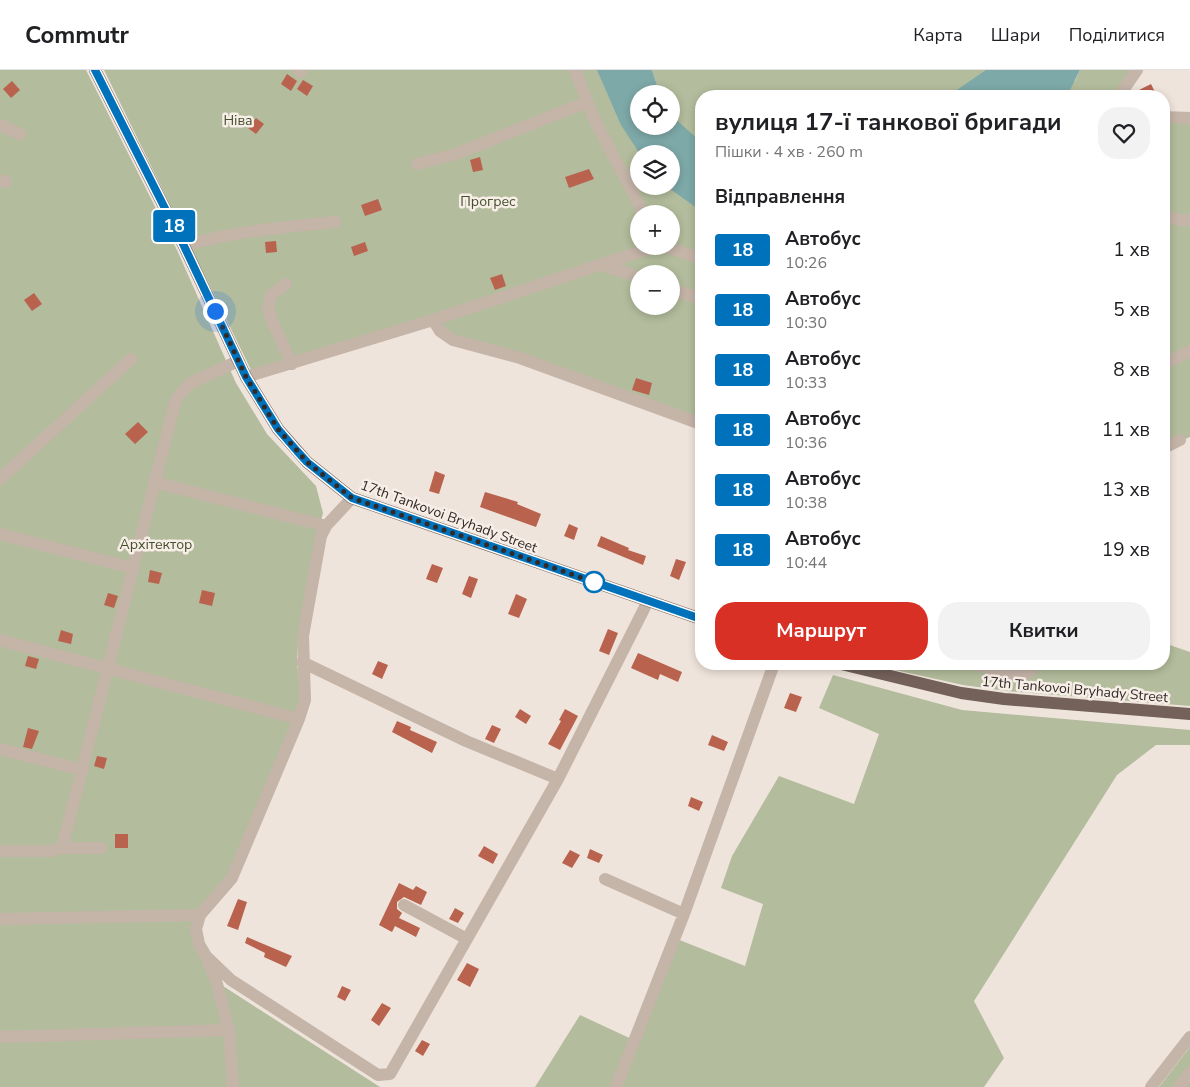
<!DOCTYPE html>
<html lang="uk">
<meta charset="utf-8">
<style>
body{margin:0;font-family:"Nunito Sans",sans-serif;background:#f2f2f2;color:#202124;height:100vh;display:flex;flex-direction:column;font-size:19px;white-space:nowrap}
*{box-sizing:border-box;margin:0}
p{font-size:16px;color:#757577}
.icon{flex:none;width:28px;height:28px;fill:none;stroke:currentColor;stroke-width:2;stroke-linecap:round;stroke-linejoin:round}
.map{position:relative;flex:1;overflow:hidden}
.panel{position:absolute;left:695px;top:20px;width:475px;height:580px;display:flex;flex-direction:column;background:#fff;border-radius:20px;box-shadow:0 2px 8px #0003}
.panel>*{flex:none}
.badge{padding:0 10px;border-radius:4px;font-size:18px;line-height:32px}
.buttons{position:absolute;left:630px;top:15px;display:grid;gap:10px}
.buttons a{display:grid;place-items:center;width:50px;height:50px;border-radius:50%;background:#fff;box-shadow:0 2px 8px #0003;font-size:25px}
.you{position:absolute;width:25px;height:25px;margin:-12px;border:4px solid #fff;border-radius:50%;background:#1a73e8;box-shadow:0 0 0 8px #1a73e833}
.map>.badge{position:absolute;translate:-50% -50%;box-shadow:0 0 0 2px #fff}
h2{padding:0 20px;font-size:19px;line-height:45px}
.round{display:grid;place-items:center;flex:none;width:52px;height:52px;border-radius:20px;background:#f2f2f2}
.headline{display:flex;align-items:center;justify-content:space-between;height:85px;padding:0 20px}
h1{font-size:24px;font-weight:700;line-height:38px}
.primary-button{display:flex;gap:10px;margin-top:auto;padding:10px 20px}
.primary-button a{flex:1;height:58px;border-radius:20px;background:#d93025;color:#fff;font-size:20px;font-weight:700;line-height:58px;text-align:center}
.primary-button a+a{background:#f2f2f2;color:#202124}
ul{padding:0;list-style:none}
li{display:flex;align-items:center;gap:15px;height:60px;padding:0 20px}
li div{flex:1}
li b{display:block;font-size:19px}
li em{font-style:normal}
li .badge{min-width:55px;font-weight:700;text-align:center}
header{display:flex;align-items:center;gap:30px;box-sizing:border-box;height:70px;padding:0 25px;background:#fff;border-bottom:1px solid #e0e0e0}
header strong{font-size:24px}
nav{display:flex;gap:28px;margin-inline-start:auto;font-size:18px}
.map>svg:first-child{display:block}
.green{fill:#b3bc9c;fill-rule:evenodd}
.water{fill:#7da9a8}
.building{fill:#b9624e}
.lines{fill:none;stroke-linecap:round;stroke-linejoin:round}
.minor{stroke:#c5b4a8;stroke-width:12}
.major{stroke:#73615a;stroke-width:12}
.line-casing{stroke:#fff;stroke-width:11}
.line{stroke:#0072bc;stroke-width:8}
.walk{stroke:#332a27;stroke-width:5;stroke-dasharray:0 9}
.stop-dot{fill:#fff;stroke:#0072bc;stroke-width:2.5}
.labels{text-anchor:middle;stroke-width:5;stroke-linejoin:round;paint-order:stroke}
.park-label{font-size:14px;fill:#444f2e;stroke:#f7eee7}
.street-label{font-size:14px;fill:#332a27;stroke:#f7eee7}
</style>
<header>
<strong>Commutr</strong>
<nav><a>Карта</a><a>Шари</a><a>Поділитися</a></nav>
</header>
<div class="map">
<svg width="1190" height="1017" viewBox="0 0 1190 1017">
<rect width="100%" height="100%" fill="#efe4db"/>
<path class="green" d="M0,0H86L177,180L236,313L267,364L316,416L323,443L317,466L298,566L297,592L301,628L296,645L227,808L192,859L223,916L380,1017H0Z
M104,0H606L647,84H639V116H671L701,128V354L453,270L433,250L254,306ZM639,144H671V176H639ZM639,204H671V236H639Z
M652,0H996L960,26H701V86L671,45V24H660Z
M1080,0H1137L1119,26H1049L1075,11Z
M1164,47L1190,48V367L1164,378Z
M1164,573L1190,582V636L1007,621L963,615L868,594H1164Z
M833,605L962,640L1190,660V675H1156L1117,705L974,931L1004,988L984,1017H535L580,945L638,972L677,869L745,896L763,834L721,818L732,786L779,706L854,734L879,664L819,638Z
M1190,977V1017H1159Z"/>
<path class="water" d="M597,0H652L660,24H639V56H671V45L701,72V141L666,116H671V84H640L621,55Z
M986,0H1080L1067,26H948Z"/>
<path class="building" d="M287,4L297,11L291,21L281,14Z
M303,10L313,16L307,26L297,19Z
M12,11L20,20L11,28L3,19Z
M1151,14L1157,26H1129V25Z
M256,48L264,54L256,64L248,58Z
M480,87L483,100L473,102L470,90Z
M589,99L594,109L569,118L565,107Z
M378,129L382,140L365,146L361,135Z
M276,171L277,182L266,183L265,172Z
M365,172L368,181L354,186L351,177Z
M502,204L506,216L495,220L490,208Z
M34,223L42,234L32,241L24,230Z
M636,308L652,313L649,325L632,320Z
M138,352L148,362L135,374L125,364Z
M435,401L445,405L439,424L429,421Z
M485,422L518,432L517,434L541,444L536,457L480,437Z
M569,454L578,458L574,470L564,466Z
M601,466L629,478L628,480L646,486L643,495L597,476Z
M676,489L686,492L679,510L670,506Z
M432,494L443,498L437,513L426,509Z
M150,500L162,503L159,514L148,512Z
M469,506L478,509L471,528L462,524Z
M202,520L215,523L212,536L199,533Z
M108,523L118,526L114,538L104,535Z
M516,524L527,529L519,548L508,544Z
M608,559L618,563L609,585L599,581Z
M61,560L73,564L71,574L58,571Z
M638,583L682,602L678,612L660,604L658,610L631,598Z
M28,586L39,589L36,599L25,596Z
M378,591L388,595L382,609L372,604Z
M790,623L802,627L796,642L784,638Z
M520,639L531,646L526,654L515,647Z
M565,639L578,646L560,680L548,674L561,651L559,650Z
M397,651L411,657L410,660L437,672L432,683L392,662Z
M492,655L501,659L494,673L485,669Z
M28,658L39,661L32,679L23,677Z
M712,665L728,672L724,681L708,675Z
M97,686L107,688L104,699L94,696Z
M691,727L703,732L699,741L688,736Z
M115,764H128V778H115Z
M484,776L498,784L493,794L478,786Z
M590,779L603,785L599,793L587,788Z
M570,780L580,785L572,798L562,793Z
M399,813L413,820L416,816L427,822L421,835L404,827L397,832V839L402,843L399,848L420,858L416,867L395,856L392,862L379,855Z
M238,829L247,832L238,860L227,856Z
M455,838L464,843L458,853L449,849Z
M247,867L292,886L286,897L264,887L265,883L245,873Z
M467,893L479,899L470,917L457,910Z
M342,916L351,920L345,931L337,927Z
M382,933L391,938L379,956L371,950Z
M422,970L430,974L423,986L415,981Z"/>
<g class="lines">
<path class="minor" d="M298,0L301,2
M575,0L594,49L644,144
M1119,26L1137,0
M1164,47L1190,48
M0,55L20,64
M417,94L456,84L587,32
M0,110L6,112
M1164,146L1180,150H1190
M184,176C232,161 285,157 335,152
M664,176L701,189
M603,195L639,207
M286,214L271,225L268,237L272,251L292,294
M671,219L701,229
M433,250L440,261L453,270L520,288L701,354
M1164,294L1190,281
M246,307L433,250L657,176
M1164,378L1180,370
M0,409L131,289
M154,412L326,456
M352,428L326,456L321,466L303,566L305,630L299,649L232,808L200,845L196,859L199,874L206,886L231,910L378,1005L390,1004L558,709L648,531
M0,464L133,498
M0,570L299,649
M302,592L466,671L558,709
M974,594L1020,606C1028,604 1031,602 1033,594
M0,679L83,700
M62,778L176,329L189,314L238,291
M0,781H51L62,778H101
M605,809L684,844
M404,835L467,869
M0,849L200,845
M208,891L217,914L229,960L233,1017
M0,967L229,960
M616,1017L684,844L774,594
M1151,1017L1190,967
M1179,1017L1190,1003"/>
<path class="major" d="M95,0L184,176L246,307L278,359L307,392L352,428L701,549
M841,594L961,623L1004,629L1190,644"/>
</g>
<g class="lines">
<g class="line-casing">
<path id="line" d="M95,0L184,176L246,307L278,359L297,381L307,392L352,428L701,549"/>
</g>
<use href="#line" class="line"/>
<path class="walk" d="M215,241L246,307L278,359L307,392L352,428L594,512"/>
</g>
<circle class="stop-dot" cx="594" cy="512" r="10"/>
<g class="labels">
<g class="park-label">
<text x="238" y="55">Ніва</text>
<text x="488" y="136">Прогрес</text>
<text x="156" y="479">Архітектор</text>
</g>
<g class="street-label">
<text transform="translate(449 446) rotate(20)" y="5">17th Tankovoi Bryhady Street</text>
<text transform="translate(1075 619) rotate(5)" y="5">17th Tankovoi Bryhady Street</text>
</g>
</g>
</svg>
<div class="buttons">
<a><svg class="icon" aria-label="locate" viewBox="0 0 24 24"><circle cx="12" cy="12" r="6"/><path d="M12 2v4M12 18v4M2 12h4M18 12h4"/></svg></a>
<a><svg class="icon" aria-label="layers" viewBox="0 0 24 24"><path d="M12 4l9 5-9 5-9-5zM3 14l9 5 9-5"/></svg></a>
<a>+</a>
<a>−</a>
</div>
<div class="you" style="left:215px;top:241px"></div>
<b class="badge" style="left:174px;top:156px;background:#0072bc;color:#fff">18</b>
<section class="panel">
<div class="headline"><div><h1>вулиця 17-ї танкової бригади</h1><p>Пішки · 4 хв · 260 m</p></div><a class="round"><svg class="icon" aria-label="heart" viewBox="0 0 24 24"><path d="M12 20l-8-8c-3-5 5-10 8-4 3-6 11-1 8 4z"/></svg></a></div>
<h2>Відправлення</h2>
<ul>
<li><span class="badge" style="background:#0072bc;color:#fff">18</span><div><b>Автобус</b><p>10:26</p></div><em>1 хв</em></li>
<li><span class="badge" style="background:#0072bc;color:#fff">18</span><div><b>Автобус</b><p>10:30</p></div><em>5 хв</em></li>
<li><span class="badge" style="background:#0072bc;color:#fff">18</span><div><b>Автобус</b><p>10:33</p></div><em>8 хв</em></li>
<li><span class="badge" style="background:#0072bc;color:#fff">18</span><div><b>Автобус</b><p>10:36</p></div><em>11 хв</em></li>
<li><span class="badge" style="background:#0072bc;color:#fff">18</span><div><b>Автобус</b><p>10:38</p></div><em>13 хв</em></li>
<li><span class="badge" style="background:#0072bc;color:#fff">18</span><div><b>Автобус</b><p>10:44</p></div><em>19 хв</em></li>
</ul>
<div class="primary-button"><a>Маршрут</a><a>Квитки</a></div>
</section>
</div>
